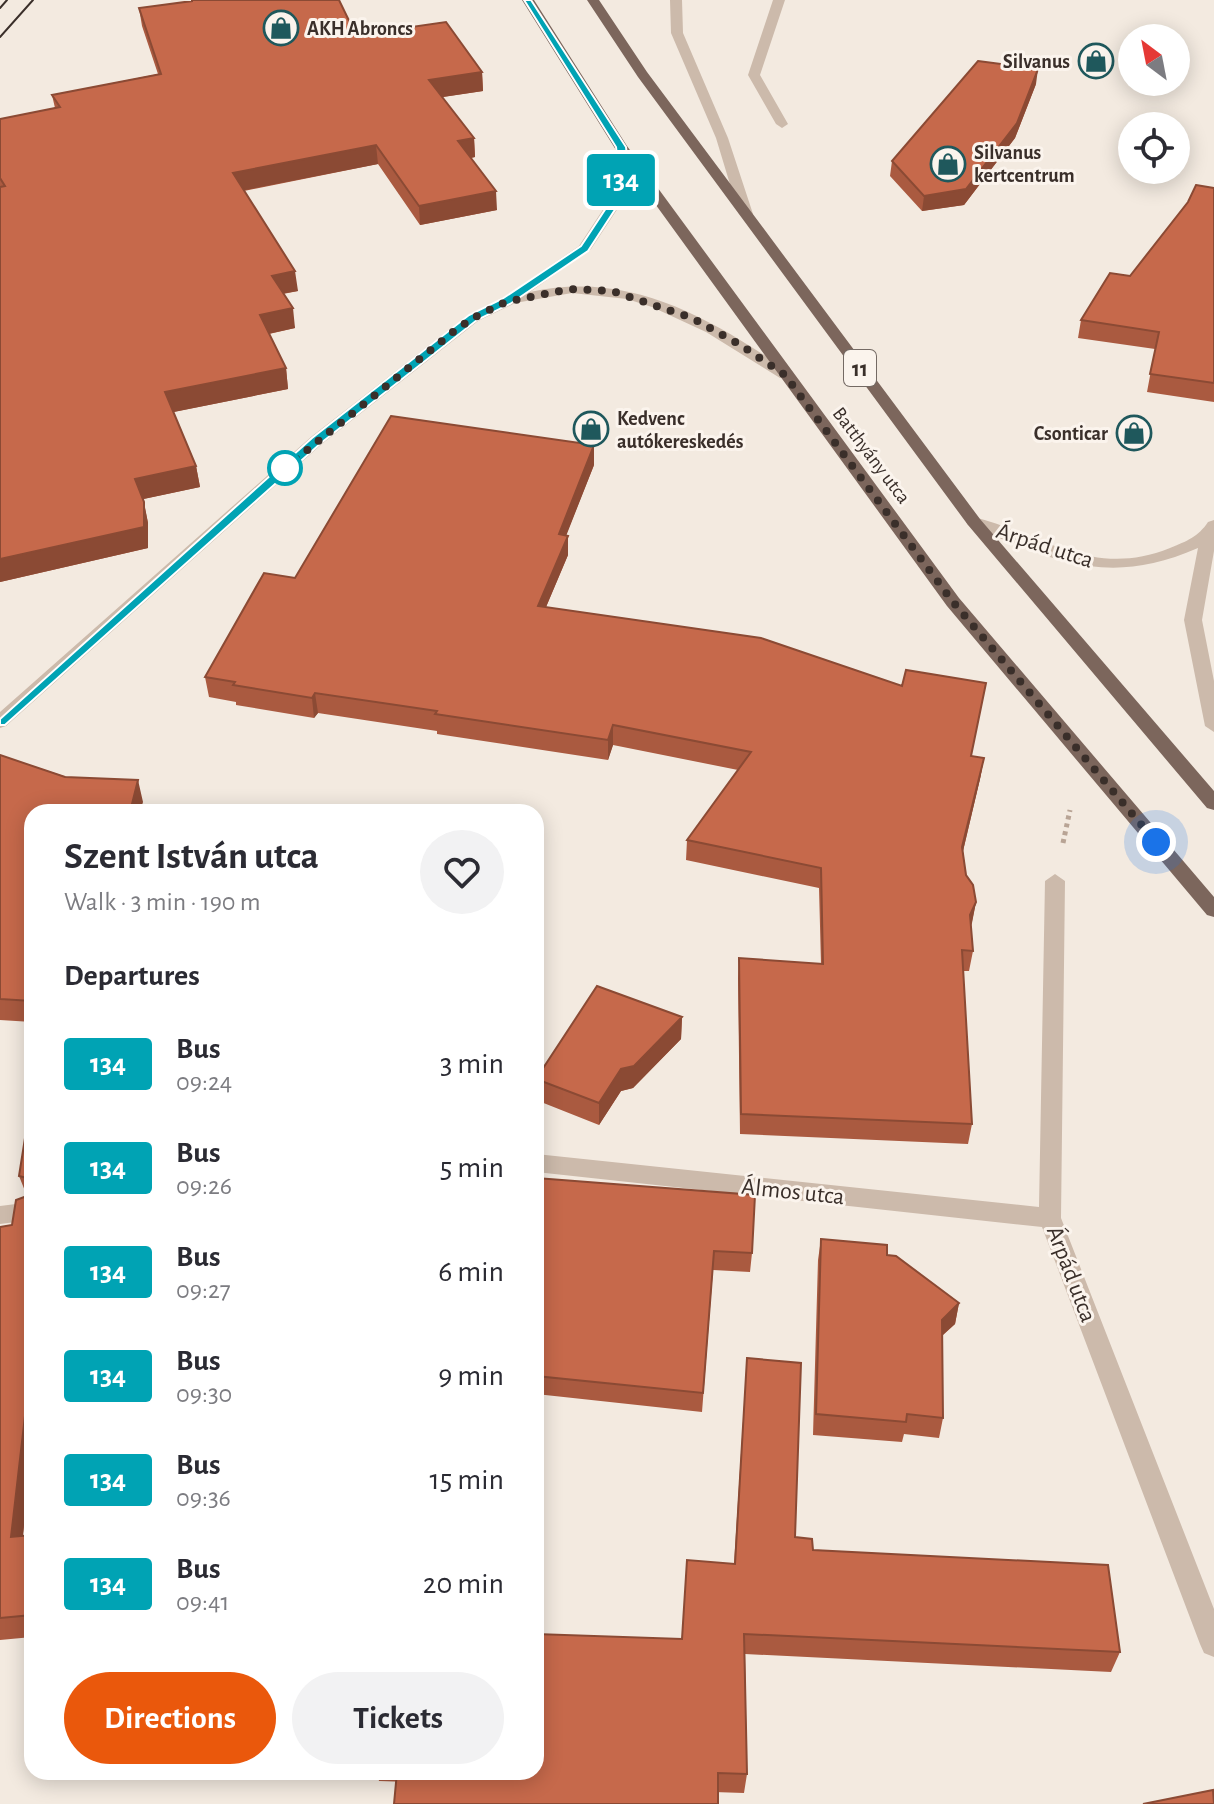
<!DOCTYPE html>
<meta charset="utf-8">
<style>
body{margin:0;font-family:"Alegreya Sans",sans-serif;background:#f2f2f3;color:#2b2b33;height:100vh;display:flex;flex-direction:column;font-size:30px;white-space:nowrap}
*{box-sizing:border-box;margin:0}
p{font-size:26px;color:#7c7c81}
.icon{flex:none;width:44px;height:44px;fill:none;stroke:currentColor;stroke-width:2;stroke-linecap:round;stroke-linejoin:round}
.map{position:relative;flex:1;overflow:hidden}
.details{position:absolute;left:24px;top:804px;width:520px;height:976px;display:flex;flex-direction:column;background:#fff;border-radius:24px;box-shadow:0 4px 20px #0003}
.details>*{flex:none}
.badge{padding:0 16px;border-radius:6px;font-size:28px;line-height:52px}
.needle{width:52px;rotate:328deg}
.controls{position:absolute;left:1118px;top:24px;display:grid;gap:16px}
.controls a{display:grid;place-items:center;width:72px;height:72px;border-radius:50%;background:#fff;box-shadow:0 4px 20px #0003;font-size:40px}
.you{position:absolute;width:40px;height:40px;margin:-20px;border:6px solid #fff;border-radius:50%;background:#1a73e8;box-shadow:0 0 0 12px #1a73e833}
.map>.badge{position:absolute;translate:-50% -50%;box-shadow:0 0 0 4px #fff}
h2{padding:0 40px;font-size:30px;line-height:72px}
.round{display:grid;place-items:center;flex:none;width:84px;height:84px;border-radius:42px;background:#f2f2f3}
.headline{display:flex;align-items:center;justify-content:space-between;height:136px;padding:0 40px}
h1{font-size:38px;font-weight:700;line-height:60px}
.action{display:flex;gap:16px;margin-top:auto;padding:16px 40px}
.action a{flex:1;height:92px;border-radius:48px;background:#ea580c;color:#fff;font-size:32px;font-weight:700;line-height:92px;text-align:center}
.action a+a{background:#f2f2f3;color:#2b2b33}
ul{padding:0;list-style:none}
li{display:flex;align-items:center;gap:24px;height:104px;padding:0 40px}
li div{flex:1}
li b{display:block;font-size:30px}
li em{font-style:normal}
li .badge{min-width:88px;font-weight:700;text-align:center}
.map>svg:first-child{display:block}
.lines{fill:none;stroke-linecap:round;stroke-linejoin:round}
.path{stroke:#b8a495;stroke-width:5;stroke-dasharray:4 4;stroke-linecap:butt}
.minor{fill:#ccbaab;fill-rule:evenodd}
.major{fill:#7c665c;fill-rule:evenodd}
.tram{stroke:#3a2f2a;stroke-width:2}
.wall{fill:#aa5a40}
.shaded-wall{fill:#8b4a34}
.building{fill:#c6694b;stroke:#8b4a34;stroke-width:2}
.line{fill:#00a3b4;stroke:#fff;stroke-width:2}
.walk{stroke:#3a2f2a;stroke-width:8;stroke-dasharray:0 14.4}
.stop-dot{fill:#fff;stroke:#00a3b4;stroke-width:4}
.labels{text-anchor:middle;stroke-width:6;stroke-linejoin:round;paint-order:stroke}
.far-poi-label{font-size:20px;font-weight:bold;fill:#3a2f2a;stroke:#fbf4ed;text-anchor:start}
.far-street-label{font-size:20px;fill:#3a2f2a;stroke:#fbf4ed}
.shield{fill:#fbf4ed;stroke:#746a64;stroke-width:2}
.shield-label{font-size:22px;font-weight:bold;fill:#3a2f2a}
.street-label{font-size:24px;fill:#3a2f2a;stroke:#fbf4ed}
</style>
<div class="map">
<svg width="1214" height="1804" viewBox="0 0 1214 1804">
<rect width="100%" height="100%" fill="#f3eae0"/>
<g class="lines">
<path class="path" d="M1063,843L1070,810"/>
<path class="minor" d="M670,0H682L683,33L728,138L753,214L751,217L739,214L716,138L671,33Z
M773,0H785L760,75L788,124L782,128L776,124L748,75Z
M621,143L627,147L631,172L622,202L591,249L530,292C631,270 709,318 790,372V378H780L706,332L652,307L627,299L572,293L515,303L478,321L323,443L6,726L0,728V712L311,437L468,315L501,299L579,246L608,202L617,172L615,147Z
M974,517C1044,535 1093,579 1170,548C1187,541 1198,537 1208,522L1214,520V551L1202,620L1214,681V732L1205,726L1184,620L1198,548C1107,588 1053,560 968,525L966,522L968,519Z
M1055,874L1065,881L1061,1218L1214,1609V1657L1204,1653L1200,1644L1042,1227L536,1172V1154L1039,1207L1045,881Z
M32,1202V1220L0,1224V1206Z"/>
<path class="major" d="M522,0H534L627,146L959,598L1214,897V917L1207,915L947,606L616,150Z
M587,0H599L647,72L980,519L1214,791V810L1207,808L968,525L638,77Z"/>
<path class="tram" d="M0,8L7,0
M0,37L33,0"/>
</g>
<path class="wall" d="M191,0H339L356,35L482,72L483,91L442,97L474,138L475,157L471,158L497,210L420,225L378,164L244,191L298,291L283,294L295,328L269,334L286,368L288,389L173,412L196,466L200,487L143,499L148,523V548L0,582V119L55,108L52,95L158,74L142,26L139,8L191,1Z
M1036,84L1015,138L964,205L922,211L890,176L892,161Z
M1214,188V402L1147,392L1155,349L1078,338L1081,320L1130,276Z
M594,465L566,535L568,555L546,607L982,703L971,756L984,758L980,779L963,851L966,875L976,902L971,926L973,951L969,971H963L972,1124L968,1144L740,1134L738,978L739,958L821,964L819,888L686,860L687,840L738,770L613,745L608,760L437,734V731L318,713L314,718L236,705V702L209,697L205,677L295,578Z
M0,755L143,802L32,812V1022L0,1020Z
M682,1017L681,1039L633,1088L621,1091L599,1125L536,1100V1077Z
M32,1094V1455L23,1536L32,1535V1637L0,1640V1227L12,1225L27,1196L19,1176Z
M536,1178L752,1253L750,1272L713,1270L702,1412L536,1394Z
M821,1239L887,1255L959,1303L955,1324L942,1336L943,1418L939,1438L904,1434L902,1442L813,1435L818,1260Z
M747,1358L795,1537L813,1550L1120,1652L1111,1672L745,1654L747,1774L744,1793L379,1781L377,1772H536L682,1639L734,1564Z"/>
<path class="shaded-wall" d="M1038,69L1036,84L1015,138L964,205L922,211L924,196Z
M482,72L483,91L430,99L429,80Z
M474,138L475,157L459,160L458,141Z
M376,145L378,164L235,192L233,173Z
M496,191L497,210L420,225L419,206Z
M295,271L298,291L274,295L272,276Z
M293,308L295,328L263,335L260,315Z
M286,368L288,389L169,413L165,392Z
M594,445V465L559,554V534Z
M196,466L200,487L139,500L135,479Z
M144,502L148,523V548L0,582V559Z
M568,536V555L538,626V606Z
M315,693L318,713L314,718L312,698Z
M613,725V745L608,760V740Z
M984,758L980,779L959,868L962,847Z
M138,780L143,802L140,812H130Z
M976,902L972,923L966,935L970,915Z
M682,1017L681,1039L633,1088L621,1091L599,1125V1103L621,1069Z
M959,1303L955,1324L937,1340L942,1320Z
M28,1390L32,1400V1455L20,1559L11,1537Z"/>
<path class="building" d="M192,0H339L356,35L446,22L482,72L429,80L474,138L458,141L496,191L419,206L376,145L233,173L295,271L272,276L293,308L260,315L286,368L165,392L196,466L135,479L144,502V527L0,559V187L5,186L0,178V119L60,107L52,95L161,74L139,8L192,1Z
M978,61L1038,69L1017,123L966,189L924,196L892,161Z
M1196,185L1214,188V383L1150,374L1159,332L1081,320L1110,273L1130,276L1188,202Z
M391,416L594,445L559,534L568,536L538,606L761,638L902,686L906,670L986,683L971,756L984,758L962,847L966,875L973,885L976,902L970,915L973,951L962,950L972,1124L741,1114L739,958L823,964L821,868L687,840L751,752L613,725L608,740L435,714L437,711L315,693L312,698L233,685L235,682L205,677L264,573L295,578Z
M0,755L65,777L138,780L130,812H32V1001L0,999Z
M597,986L682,1017L634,1066L621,1069L599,1103L536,1079Z
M32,1094V1390H28L11,1537L32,1535V1615L0,1618V1227L12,1225L16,1200L27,1196V1178L19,1176Z
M536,1178L755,1195L752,1253L714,1251L703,1393L536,1376Z
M821,1239L887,1245V1255L896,1256L959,1303L942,1320L943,1418L907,1414L906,1422L816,1414Z
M747,1358L801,1363L795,1537L812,1539L813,1550L1108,1565L1120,1652L744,1634L747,1774L718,1773V1804H394L397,1772H536V1634L682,1639L687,1560L735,1564Z
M1213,1790L1214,1804H1143Z"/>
<path class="line" d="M524,0H531L626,147L629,172L620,202L588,251L510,304L477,320L321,443L5,725H0V719L312,438L469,315L502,299L581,246L610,202L619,172L616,147Z"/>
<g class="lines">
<path class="walk" d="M285,468L453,332L473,318L506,302L570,289L612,291L692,318L739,344L785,375L953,602L1156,842"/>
</g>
<defs>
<g id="shop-ring" transform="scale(1.8)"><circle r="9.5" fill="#fbf4ed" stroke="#1f585c" stroke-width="1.5"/><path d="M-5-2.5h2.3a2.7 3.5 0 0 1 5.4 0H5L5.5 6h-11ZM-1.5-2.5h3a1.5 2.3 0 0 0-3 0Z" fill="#1f585c"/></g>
</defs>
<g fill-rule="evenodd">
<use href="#shop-ring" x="281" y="28"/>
<use href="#shop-ring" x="1096" y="61"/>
<use href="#shop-ring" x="948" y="164"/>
<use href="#shop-ring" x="591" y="429"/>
<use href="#shop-ring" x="1134" y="433"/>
</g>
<circle class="stop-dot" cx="285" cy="468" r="16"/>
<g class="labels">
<g class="far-poi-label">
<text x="307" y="35">AKH Abroncs</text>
<text x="1070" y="68" text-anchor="end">Silvanus</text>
<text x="974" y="159">Silvanus<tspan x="974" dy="23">kertcentrum</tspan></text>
<text x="617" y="425">Kedvenc<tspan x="617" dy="23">autókereskedés</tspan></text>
<text x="1108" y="440" text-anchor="end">Csonticar</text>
</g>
<g class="far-street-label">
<text transform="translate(872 455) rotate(53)" y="7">Batthyány utca</text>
</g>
<rect class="shield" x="844" y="350" width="32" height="36" rx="6"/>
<g class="shield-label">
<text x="860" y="376">11</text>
</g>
<g class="street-label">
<text transform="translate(1045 545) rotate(18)" y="8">Árpád utca</text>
<text transform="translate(793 1191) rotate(6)" y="8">Álmos utca</text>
<text transform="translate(1072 1274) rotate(69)" y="8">Árpád utca</text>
</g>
</g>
</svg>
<div class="controls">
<a><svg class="needle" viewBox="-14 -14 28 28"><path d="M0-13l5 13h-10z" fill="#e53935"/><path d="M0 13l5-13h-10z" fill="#7c7c81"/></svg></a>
<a><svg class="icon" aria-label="locate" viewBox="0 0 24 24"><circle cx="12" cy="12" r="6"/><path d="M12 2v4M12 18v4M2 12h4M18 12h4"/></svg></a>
</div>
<div class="you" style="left:1156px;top:842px"></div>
<b class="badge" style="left:621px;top:180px;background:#00a3b4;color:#fff">134</b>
<section class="details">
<div class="headline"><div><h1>Szent István utca</h1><p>Walk · 3 min · 190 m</p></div><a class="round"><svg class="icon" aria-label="heart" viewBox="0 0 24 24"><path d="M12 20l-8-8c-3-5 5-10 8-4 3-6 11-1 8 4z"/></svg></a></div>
<h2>Departures</h2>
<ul>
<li><span class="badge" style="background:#00a3b4;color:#fff">134</span><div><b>Bus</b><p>09:24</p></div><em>3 min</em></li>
<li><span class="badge" style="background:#00a3b4;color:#fff">134</span><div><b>Bus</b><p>09:26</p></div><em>5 min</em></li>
<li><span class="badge" style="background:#00a3b4;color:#fff">134</span><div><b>Bus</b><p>09:27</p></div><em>6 min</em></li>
<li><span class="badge" style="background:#00a3b4;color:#fff">134</span><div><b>Bus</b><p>09:30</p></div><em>9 min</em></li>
<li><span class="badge" style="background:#00a3b4;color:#fff">134</span><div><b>Bus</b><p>09:36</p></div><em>15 min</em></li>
<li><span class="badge" style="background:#00a3b4;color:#fff">134</span><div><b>Bus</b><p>09:41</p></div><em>20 min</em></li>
</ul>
<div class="action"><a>Directions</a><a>Tickets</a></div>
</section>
</div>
